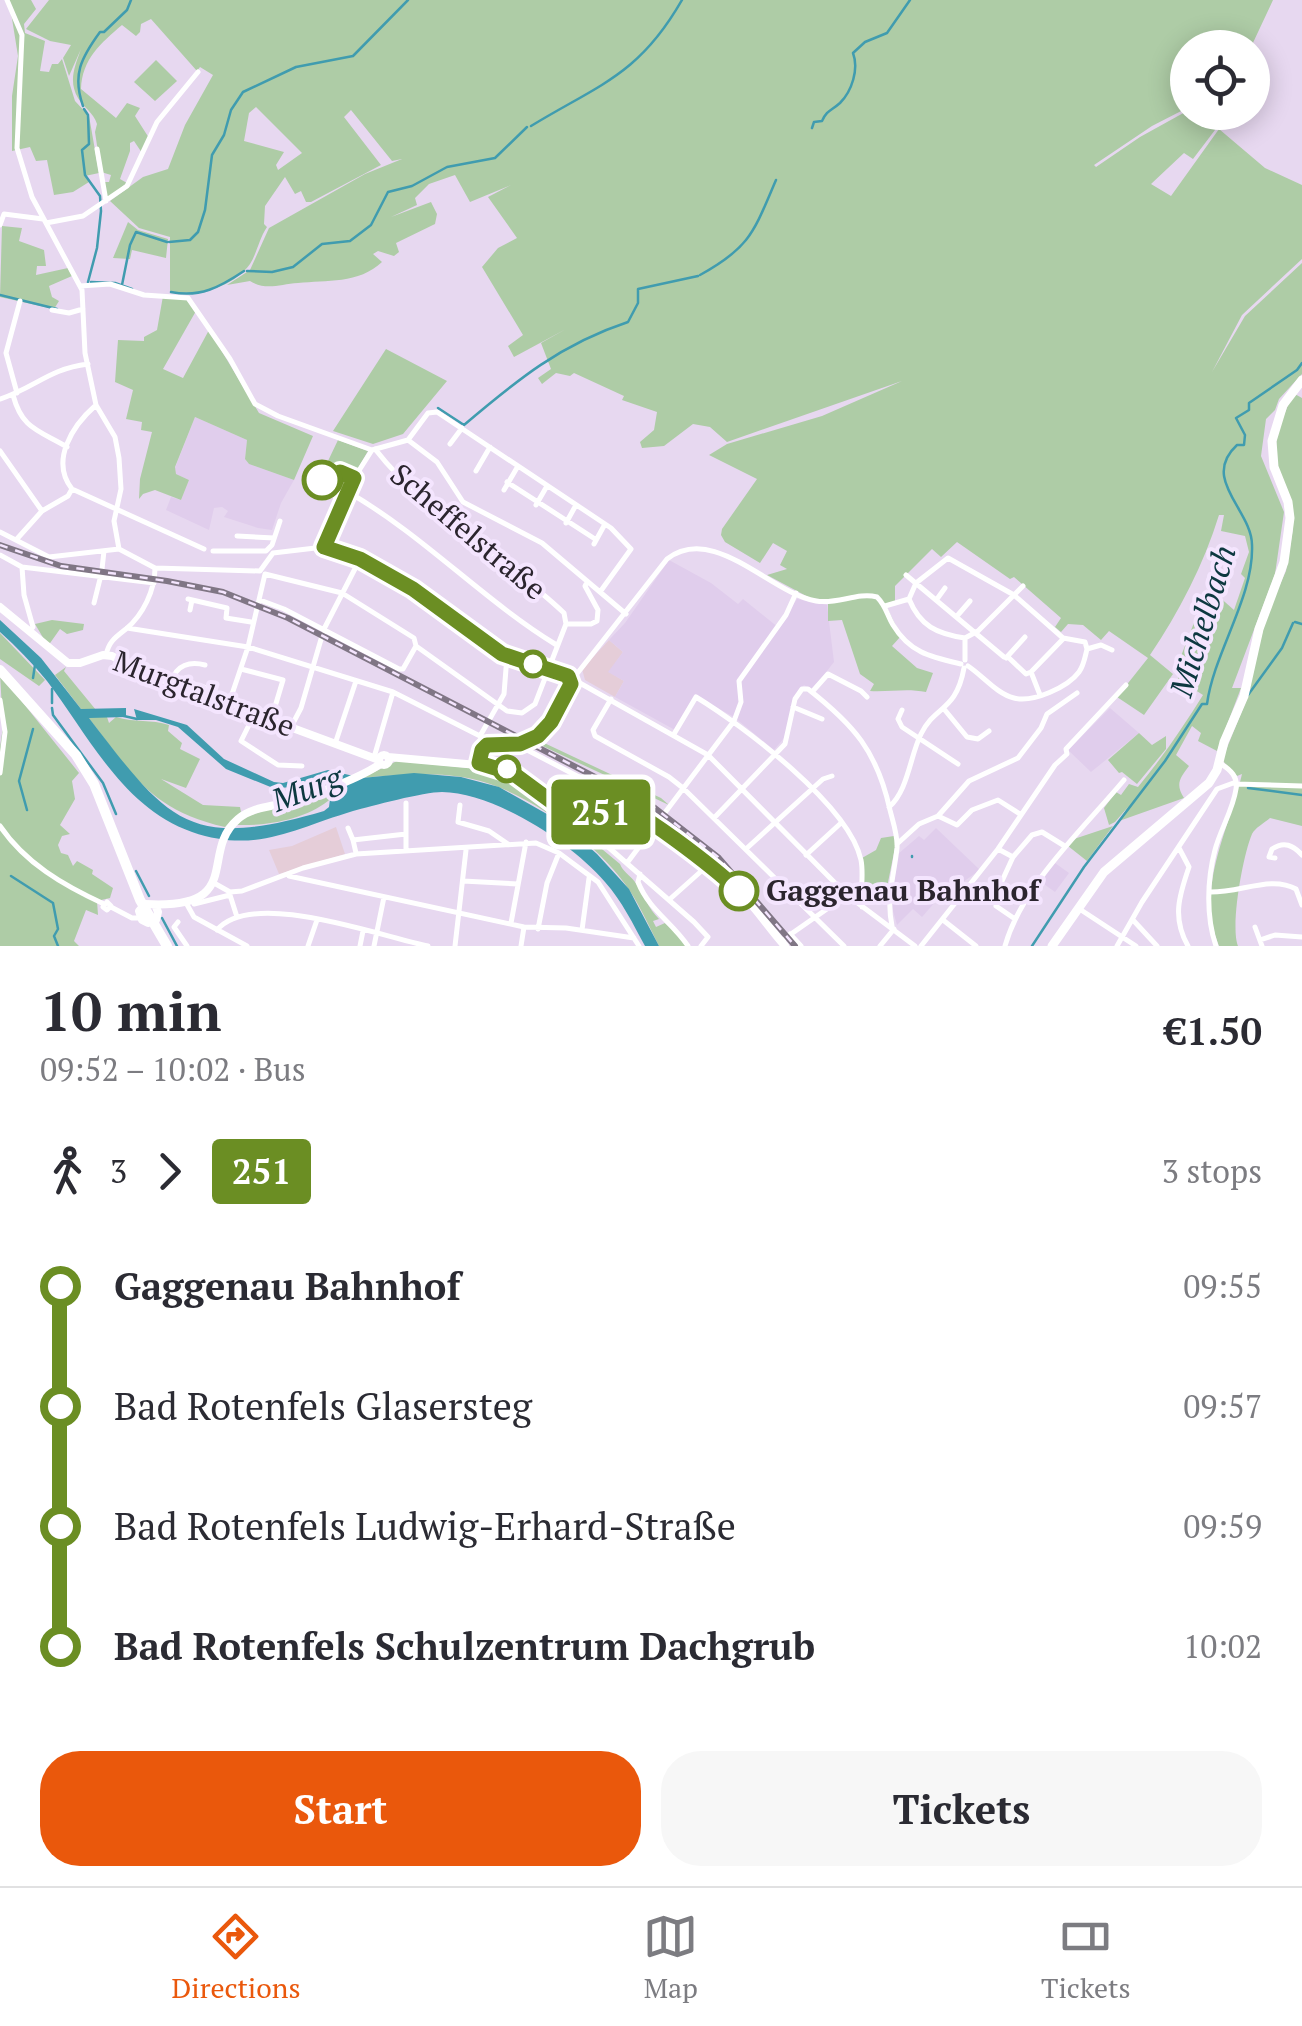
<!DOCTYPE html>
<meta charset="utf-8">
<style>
body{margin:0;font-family:"PT Serif",serif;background:#f7f7f7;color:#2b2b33;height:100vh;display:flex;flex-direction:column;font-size:38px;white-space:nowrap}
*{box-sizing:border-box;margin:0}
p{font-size:32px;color:#7c7c81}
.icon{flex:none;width:55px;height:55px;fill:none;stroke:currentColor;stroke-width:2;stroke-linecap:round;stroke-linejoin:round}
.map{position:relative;height:946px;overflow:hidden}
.sheet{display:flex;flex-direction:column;background:#fff;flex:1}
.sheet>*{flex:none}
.badge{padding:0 20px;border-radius:8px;font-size:35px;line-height:65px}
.fabs{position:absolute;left:1170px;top:30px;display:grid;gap:20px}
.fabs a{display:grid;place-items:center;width:100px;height:100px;border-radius:50%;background:#fff;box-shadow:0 5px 25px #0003;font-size:50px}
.map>.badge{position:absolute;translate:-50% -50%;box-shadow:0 0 0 5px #fff}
.legs{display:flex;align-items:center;gap:15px;height:110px;padding:0 40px;font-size:32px}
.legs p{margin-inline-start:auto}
.headline{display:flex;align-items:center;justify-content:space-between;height:170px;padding:0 40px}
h1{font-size:55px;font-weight:800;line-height:75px}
.primary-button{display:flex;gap:20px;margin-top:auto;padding:20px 40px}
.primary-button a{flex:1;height:115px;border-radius:40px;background:#ea580c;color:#fff;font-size:40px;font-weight:800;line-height:115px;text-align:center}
.primary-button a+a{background:#f7f7f7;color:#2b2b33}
ul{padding:0 40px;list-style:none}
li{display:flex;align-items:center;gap:35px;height:120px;font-size:38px}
li i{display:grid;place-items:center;width:15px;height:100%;margin:0 12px;background:currentColor}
li i::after{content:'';width:25px;height:25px;margin:-12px;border:8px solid;border-radius:50%;background:#fff}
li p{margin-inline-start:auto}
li:first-child i{background:linear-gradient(#0000 50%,currentColor 0)}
li:last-child i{background:linear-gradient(currentColor 50%,#0000 0)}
.tab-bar{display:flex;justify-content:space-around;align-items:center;height:140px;border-top:2px solid #e1e1e2;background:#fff;font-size:28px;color:#7c7c81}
.tab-bar a{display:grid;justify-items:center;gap:5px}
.tab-bar .current{color:#ea580c}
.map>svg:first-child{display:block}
.commercial{fill:#e5cdd8}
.built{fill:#e0cdec}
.green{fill:#aecca6;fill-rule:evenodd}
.water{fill:#409caf}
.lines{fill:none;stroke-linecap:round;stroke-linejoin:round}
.stream{stroke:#409caf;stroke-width:2.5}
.minor{stroke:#fff;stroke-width:5}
.tertiary{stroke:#fff;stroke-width:8}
.secondary{stroke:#fff;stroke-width:9}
.primary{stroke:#fff;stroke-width:10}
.rail-casing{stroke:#807685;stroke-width:6}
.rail{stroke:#f4e5fe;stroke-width:2.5;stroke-dasharray:8;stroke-linecap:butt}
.line-1-casing{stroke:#fff;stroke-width:22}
.line-1{stroke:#6b8e23;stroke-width:15}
.stop-1-dot{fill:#fff;stroke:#6b8e23;stroke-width:5}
.labels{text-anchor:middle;stroke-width:8;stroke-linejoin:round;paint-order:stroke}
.street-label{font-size:30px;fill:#2b252e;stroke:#f4e5fe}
.stop-label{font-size:30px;font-weight:bold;fill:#2b252e;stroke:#f4e5fe;text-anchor:start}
.water-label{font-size:32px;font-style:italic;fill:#0d3840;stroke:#f4e5fe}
</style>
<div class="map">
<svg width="1302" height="946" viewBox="0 0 1302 946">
<rect width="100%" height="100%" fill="#e7d8f0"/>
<path class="commercial" d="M609,640L623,652L609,672L624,681L615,697L585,680L582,669Z
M336,827L345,854L279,874L269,850L292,846Z"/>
<path class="built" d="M195,417L247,440L245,459L249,464L294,480L281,503L272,530L258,528L224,517L228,511L222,507L214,508L209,530L166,510L171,497L181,500L189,480L176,474L175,468Z
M669,560L711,583L738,604L743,599L779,628L797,599L827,605L834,662L812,690L804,685L797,694L784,738L774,750L734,717L694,695L675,730L615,697L624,681L608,672L623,652L609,640L625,623Z
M1110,708L1139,733L1091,772L1068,750Z
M936,828L980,870L936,901L922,917L913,909L897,925L891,904L898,854L919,836L924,840Z
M1055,863L1069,873L1055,892L1041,882Z"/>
<path class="green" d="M9,0H31L36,9L24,24L25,33L45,41L40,71L49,72L52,64H58L62,59L75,101L89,116L99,173L85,176L89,182L73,192L54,195L47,160L36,161L30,147L12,151V96L18,56Z
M49,0H1273L1251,47L1188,48L1187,108L1152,126L1094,165L1096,167L1140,137L1187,111L1222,113L1215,130L1193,159L1184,153L1151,184L1171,196L1219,129L1265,168L1302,185V259L1242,315L1212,372L1245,316L1302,263V374L1279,399L1275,410L1266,419L1261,456L1284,512L1275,574L1232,688H1241L1217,751L1198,741L1201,733L1192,726L1176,755L1189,766C1180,778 1175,784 1184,798L1119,821L1128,807L1115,822L1109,825L1104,808L1116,792L1121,795L1129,784L1138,787C1162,758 1183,727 1203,695L1178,679L1181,656L1208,587L1234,610L1245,578L1241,574L1249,552L1245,536L1221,531L1224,515H1219C1204,564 1179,612 1150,655L1173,674L1144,715L1117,697L1148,658L1109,631L1101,640L1083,625L1068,624L1061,632L1055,627L1061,618L1014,577L1010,579L957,542L941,557L932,549L895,586V601L885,604L901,636L892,646L917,668L933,673L926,692C907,688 890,692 870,691L874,684L860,674L842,620L828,621V600L810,598L767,575L787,569L780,565L787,551L773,543L760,563L725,542L721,535L722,529L757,479L709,455L727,444L822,416L902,381L727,442L710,427L693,424L664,446L642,448L640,442L654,430L657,412L622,400L624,396L574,373L570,376L556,373L542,384L538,378L551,369L541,343L566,329L514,357L508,346L523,335L482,267L498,248L517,238L488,197L511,185L470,202L455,175L429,184L415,198L417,205L391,217L431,202L437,214L435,224L396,243L399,252L394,256L378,251L373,254L382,262C359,284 326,280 298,283C280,284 266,291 250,281L227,285L250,270L269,228L365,174L402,159L392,161L351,110L344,117L381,165L311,202H306L301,191L295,194L285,177L265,206L264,224L267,227C259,239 257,253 250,264C233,288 196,297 170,291V237L139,228L110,201L143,177L168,169L185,125L213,75L200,67L197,71L151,19L141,24L140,32L136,36L122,25C101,43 82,59 81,89L116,118L127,103L140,108L135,116L149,138L142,153L134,141L130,143V151L120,179L127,183L107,199L102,182H109L111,175L101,172L95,132L97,124C93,112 84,108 78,98C68,81 75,66 81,49L69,76L63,58L71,45L50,41L26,29ZM256,107L302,153L278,170L276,165L284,152L244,141L249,113Z
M156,60L177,81L155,101L134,82Z
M128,222L138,230L168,239L166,258L132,250L130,259L113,258Z
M2,226L22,228L19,241L44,250L46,266H37L36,275L68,268L72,276L49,286L52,297L59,301L54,309L0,297Z
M163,296L184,297L196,311L163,369L183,378L209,330L259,413L313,436L294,480L249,464L245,459L247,440L195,417L175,467L176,474L189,480L181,500L155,490L143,494L139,499L140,479L152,432L141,430L142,422L126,419L133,390L115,382L118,340L144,341V337L157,330Z
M386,349L447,381L403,434L373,444L333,431Z
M1293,393L1302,398V826L1270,818C1264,823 1255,828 1252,834C1243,855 1230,926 1238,946H1219C1195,887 1229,831 1242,774L1237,776L1222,760L1251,689L1248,688L1268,611L1286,571L1293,529L1291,503L1275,461L1277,432Z
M338,440L368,451L354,475L345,471L344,466L328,461Z
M52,620L84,624L83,630L67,634L60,629L48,646L35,624Z
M0,633L45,680L39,686L0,659Z
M66,667L64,671L96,710L81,709L55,675Z
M0,674L79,773L72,781L75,799L60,825L70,834L62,836L58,845L61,853L68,855L73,866L77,861L93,870L92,874L113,888L110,898L97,901L98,915L86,910L74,941L79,946H0V747L3,727Z
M88,717H107L109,723L116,717C135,723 151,719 169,725L168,731L182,743L180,749L200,759L186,788L161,779L203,805L240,807L241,812L225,827C150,810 132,774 88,717Z
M1139,733L1152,745L1166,736V749L1137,784L1122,772L1119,773L1108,760Z
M540,741L661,798L669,805L536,743Z
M397,761L500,771L521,782L620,864C623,872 629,874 635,882C644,895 648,908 659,919L653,921L656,927L665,923L676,932L686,946H659C650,928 641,908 630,891C598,842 520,785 462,777C428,772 396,775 362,778Z
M346,784C339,789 334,796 328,801C304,820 266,826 236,825L245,817Z
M1113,826L1087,861L1068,846L1074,839Z
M894,836L896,843L886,892L863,891L862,858L876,850L881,838Z"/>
<path class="water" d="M0,620L41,658L81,709L126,708V717L89,718C169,822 188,851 324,811L329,807L330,799L349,783L326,777L299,787L273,788L226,769L178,727L156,720H137L134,709L187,725L224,759L274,782L283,783L328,770L362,778L414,773L461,777L499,787L561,822L597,854L629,889L659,946H645C633,924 622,901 605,882C571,842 495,793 442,792C424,792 371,806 353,811C293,829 256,854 192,832C122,807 89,736 47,681C32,663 17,647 0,632Z"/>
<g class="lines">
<path class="stream" d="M83,106C72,75 81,58 100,32H104L127,10L131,0
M84,109L88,115L89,144L82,150L85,175L100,196L101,211L97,248L88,282
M531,126C600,84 639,75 682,0
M812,128L814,122L822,121C827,110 831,111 840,103C852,91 859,69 853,53L865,42L887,33L910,0
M169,242L190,240L198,232L205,210L212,155L224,135L231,110L243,92L296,67L353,56L408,0
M247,271L272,272L293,267L322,244L350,241L371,225L388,192L412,186L447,167L495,158L527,127
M700,275C751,247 754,231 776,180
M91,282L115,283L132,289
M122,285L130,245L136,232L167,242
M171,292C200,298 220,287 244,271
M0,295L57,309
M438,408L464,425C517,380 561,344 628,322L638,303V289L698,276
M1295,622L1302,624
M33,678L35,665
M1248,695L1282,648L1293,623
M52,703V689
M52,708L53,715L103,783L116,814
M124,716L137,719
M1248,788L1302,795
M27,810L19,781L33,729
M912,856V857
M136,871L149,896
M11,876L53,903L58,929L54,936L58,946
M162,918L177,946
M1032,946L1084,867L1165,761L1202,704H1207C1214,652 1254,597 1252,545C1252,510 1200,479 1237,445H1244L1245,435L1236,418L1249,410V403L1297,370L1302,363"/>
<path class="minor" d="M7,0L22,35L17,148L32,197L82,290L85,353L96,405L115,437L119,458L121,489L114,521L119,549
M97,149L106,201
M46,223L83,216L127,186L157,122L198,72
M0,225L4,214L43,219
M80,286L110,284L144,295L188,298L230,359L255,404L278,416L372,450
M52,310L69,313L83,309
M17,393L6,353L20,301
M13,395C22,429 38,430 67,447
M0,399C35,388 48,369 88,364
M96,405C72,426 50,461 72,489L204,549
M408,440L428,413L437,412L611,528L631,549L600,592
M408,440L437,462L463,502L542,543L626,614
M450,444L462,428
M0,451L42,511
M476,471L490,447
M507,482L595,539
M504,490L518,466
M348,492C423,535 482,599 555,644
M333,495L344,501
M536,505L547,486
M566,523L576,505
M0,532L49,557L119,549L155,568L260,571L273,553L324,547L360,559L413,589L495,650L568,676L575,674L577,683L569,684L568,676
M237,536L274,538
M16,540L42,511L68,496L72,489
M594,544L605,524
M324,547L353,480L372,450L408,440
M213,551H266L272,545L280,521
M0,555L22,567L154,583
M22,567L24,595L33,627L29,631
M102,569L104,551
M906,575L1004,657L1009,658L1026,674L1031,672
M188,599L227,608L226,618L251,622
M909,599C920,626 937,634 965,638
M937,599L945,588
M260,600L284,609L399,669H403L416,646
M94,603L101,575
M885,606L909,599L916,583L948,558L1014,595L1063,638L1085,642L1087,649
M190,610L192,600
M957,616L970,601
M566,624H591L597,621L598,610L585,586L587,582
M127,628L248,647L393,692L480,736L504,694L507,656
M1087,649L1101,645L1112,650
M106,655C109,641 116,637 126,629C143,615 155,590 155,568
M1006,658L1025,637
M965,660V638L978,631L1023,586
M968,666C983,676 997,694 1014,698C1033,703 1068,687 1079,672C1084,665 1085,657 1087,649
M241,669L283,680L271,720
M1031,672L1063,639
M1031,672L1040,695
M576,675L667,559C714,523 770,593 816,601C837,605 857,592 877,597C886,606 887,615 893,625C910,653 931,657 961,664
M172,681C176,665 190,661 205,665
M578,682L708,755L847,895L915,946
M812,692L828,674L861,691L867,697
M611,699L593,730L595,736L669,777L683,788L844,946
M0,700L5,732L0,773
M230,700L248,647L265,574L342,593L414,638L416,646L507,711L522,713L535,704L566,624L564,613C503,555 427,516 375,449
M793,707L822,719
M944,709L967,737L978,739L989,731
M902,710L898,719L902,727L958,764
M255,713L241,741L278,765L302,766
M291,727L301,708L324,629L360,559
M674,734L696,697C742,725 849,805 861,860C864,875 860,891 862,907
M335,744L356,681
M529,751L579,777L574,791L601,813
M375,754L393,692
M473,763L476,752C489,742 498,745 513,745C547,745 556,708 571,685
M1236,784L1302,786
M460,805L458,822L489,831L508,844
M889,807C908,791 910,756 921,734C935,705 956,712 964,668
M938,816L957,825L972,810L998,800L1020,814
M714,818L785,744L795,699L802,689H808C854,725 877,751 890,810C893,822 898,836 897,848C894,876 886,898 892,926
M583,825L694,922L708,937L701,946
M0,826C25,863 63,885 104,904
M348,828L353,840
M897,844L919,824L938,816L969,781L1018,758L1041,728L1047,714L1077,693
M747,848L823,779L832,776
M1179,848L1189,867C1179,896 1172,918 1188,946
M406,849V803
M998,849L1013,857L1032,835L1042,832L1063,845
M356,853L353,840L406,834
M806,855L841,823
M1275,858L1269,857L1272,849C1284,841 1293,845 1302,855
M627,863L734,721L741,702L739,681L786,615L796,593
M640,874L638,882C649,910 672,922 688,946
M289,876L524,927L566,928L634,938
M463,881L518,884
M1002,881L1013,857
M214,883L230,892L242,891L303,868L356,854L536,843L559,853L598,882L639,946
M1209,892C1240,893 1271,875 1296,889L1302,905
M230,895L237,917
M670,899L707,866
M185,901L194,917L247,946
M107,902L111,906L107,910L103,907Z
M194,904L230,895
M996,906L1015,919
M111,907L132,918H140
M1078,908L1136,946
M943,920L976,946
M1133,920L1157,946
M178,922L174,927L187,946
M511,923L526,842
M1255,927L1262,946
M538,929L547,883L559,853
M217,930C252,888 382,937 428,946
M582,930L589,878
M790,934L801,946
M1260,940L1275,935L1302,937
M781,941L847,895H888
M308,946L317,920
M360,946L363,931
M374,946L384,897
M455,946L466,850
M521,946L524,927
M880,946L894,929
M921,946L998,849L1055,765L1067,754L1066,749L1126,685
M1005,946C1022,885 1084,828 1124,780
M1117,946L1142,902L1217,789L1236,782
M1216,946C1206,917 1207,880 1215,850C1220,830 1233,810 1236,789C1238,777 1231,770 1221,764"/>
<path class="tertiary" d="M0,607L68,663H80L103,655L112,656L152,677L202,688L271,720L379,760
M379 760a5 5 0 1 1 10 0a5 5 0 1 1-10 0Z
M388,757L500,767L526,782L583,825L590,824L609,803C628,800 722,874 739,891C756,908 769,928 785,946
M156,907L158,912L156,920L148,923L142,920L139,911L145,904C247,910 198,853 238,819C252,807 271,807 288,802C311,797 362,777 380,764"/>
<path class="secondary" d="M1052,946L1104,872L1209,783L1217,770L1224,742L1244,696L1259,629L1284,562L1290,518L1288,502L1274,467L1272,441L1283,405L1302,380"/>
<path class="primary" d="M0,670L76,755L94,784L140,900L167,946"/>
<g class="rail-casing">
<path id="rail" d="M0,545L61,566L167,581L223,592L288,618L655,808L718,857L795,946"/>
</g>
<use href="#rail" class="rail"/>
</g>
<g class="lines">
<g class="line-1-casing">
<path id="line-1" d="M322,480L334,486L340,472L354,478L324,547L360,559L413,589L502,654L568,676L571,684L551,722L538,736L520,744L487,745L482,750L479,763L514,774L583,825L594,820L609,803C630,800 720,873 739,891"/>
</g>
<use href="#line-1" class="line-1"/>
</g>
<g class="stop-1-dot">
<circle cx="322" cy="480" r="18"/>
<circle cx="533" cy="664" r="12"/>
<circle cx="507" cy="769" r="12"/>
<circle cx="739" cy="891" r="18"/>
</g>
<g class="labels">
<g class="street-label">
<text transform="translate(468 532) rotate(40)" y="10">Scheffelstraße</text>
<text transform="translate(204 694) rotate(21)" y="10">Murgtalstraße</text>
</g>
<g class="stop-label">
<text x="766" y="901">Gaggenau Bahnhof</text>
</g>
<g class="water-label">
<text transform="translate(1203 621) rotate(-73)" y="11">Michelbach</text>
<text transform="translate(307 789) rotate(-21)" y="11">Murg</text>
</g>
</g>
</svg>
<div class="fabs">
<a><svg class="icon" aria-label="locate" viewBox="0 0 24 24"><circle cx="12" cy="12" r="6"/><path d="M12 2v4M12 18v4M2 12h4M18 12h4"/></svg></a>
</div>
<b class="badge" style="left:601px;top:812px;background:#6b8e23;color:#fff">251</b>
</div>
<section class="sheet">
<div class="headline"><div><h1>10 min</h1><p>09:52 – 10:02 · Bus</p></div><b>€1.50</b></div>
<div class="legs"><svg class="icon" aria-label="walk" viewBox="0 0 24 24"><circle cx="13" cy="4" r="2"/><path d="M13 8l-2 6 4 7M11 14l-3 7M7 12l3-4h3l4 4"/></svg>3<svg class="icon" aria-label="forward" viewBox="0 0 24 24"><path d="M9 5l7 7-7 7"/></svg><b class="badge" style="background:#6b8e23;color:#fff">251</b><p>3 stops</p></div>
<ul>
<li><i style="color:#6b8e23"></i><b>Gaggenau Bahnhof</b><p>09:55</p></li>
<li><i style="color:#6b8e23"></i><span>Bad Rotenfels Glasersteg</span><p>09:57</p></li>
<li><i style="color:#6b8e23"></i><span>Bad Rotenfels Ludwig-Erhard-Straße</span><p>09:59</p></li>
<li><i style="color:#6b8e23"></i><b>Bad Rotenfels Schulzentrum Dachgrub</b><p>10:02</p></li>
</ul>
<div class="primary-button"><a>Start</a><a>Tickets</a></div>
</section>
<nav class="tab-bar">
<a class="current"><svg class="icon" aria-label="directions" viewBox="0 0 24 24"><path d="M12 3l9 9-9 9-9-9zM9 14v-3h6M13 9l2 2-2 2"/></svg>Directions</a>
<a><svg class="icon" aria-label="map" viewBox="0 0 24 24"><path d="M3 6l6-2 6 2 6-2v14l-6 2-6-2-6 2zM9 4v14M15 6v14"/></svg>Map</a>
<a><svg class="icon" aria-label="tickets" viewBox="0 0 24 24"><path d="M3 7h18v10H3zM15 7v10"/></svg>Tickets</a>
</nav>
